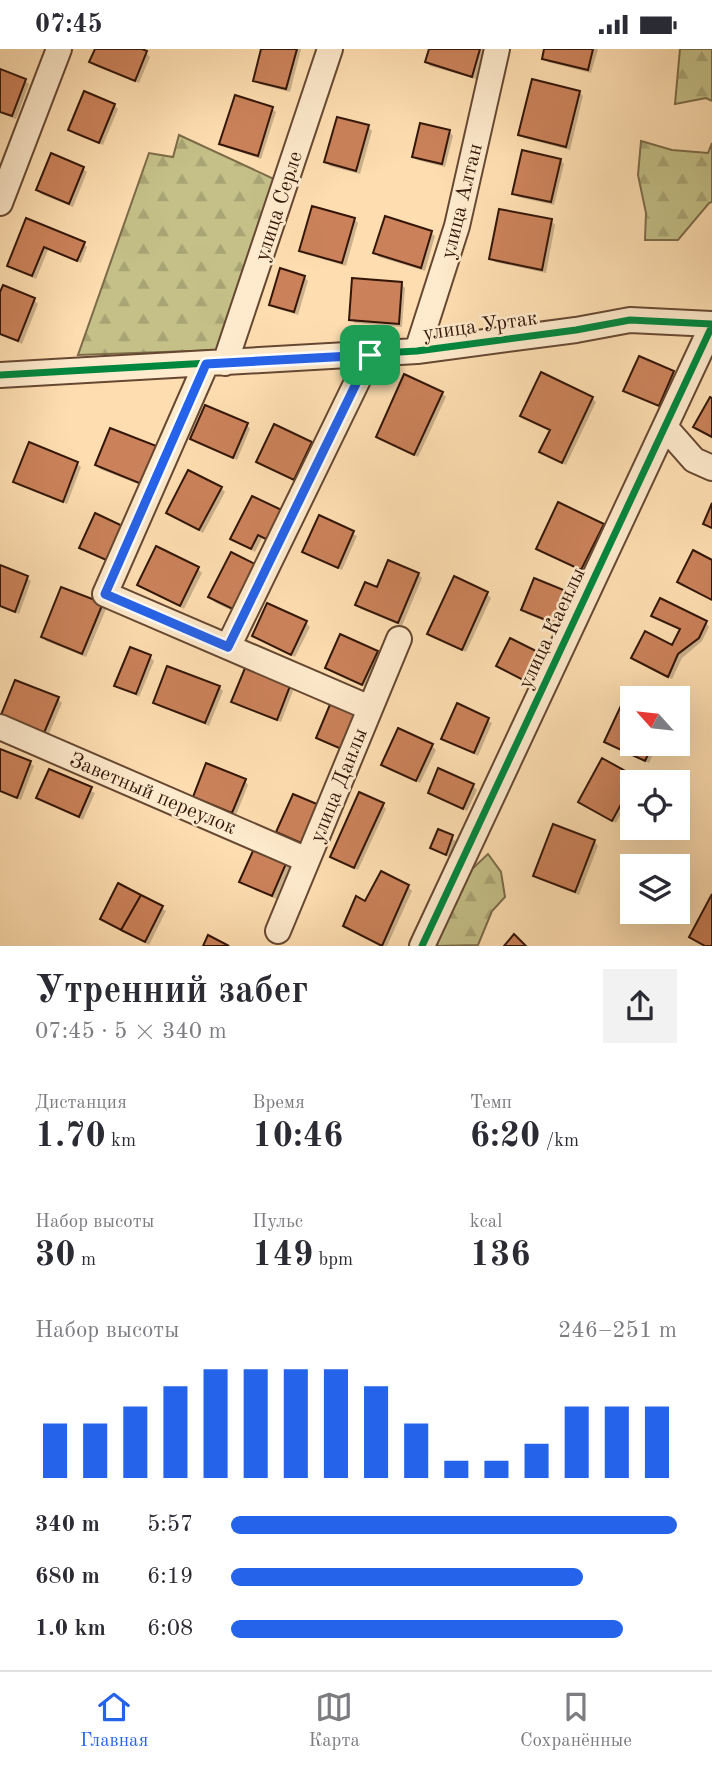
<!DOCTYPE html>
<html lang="ru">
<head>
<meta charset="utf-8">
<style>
	:root { --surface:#fff; --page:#f2f2f3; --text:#2b2b33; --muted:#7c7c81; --line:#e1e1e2; --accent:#2563eb }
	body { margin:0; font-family:"Old Standard TT",serif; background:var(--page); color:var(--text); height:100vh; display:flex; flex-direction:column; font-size:26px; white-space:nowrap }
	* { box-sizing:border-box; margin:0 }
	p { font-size:23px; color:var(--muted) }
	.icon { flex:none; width:38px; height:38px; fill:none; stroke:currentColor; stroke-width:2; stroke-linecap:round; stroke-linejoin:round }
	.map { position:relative; height:897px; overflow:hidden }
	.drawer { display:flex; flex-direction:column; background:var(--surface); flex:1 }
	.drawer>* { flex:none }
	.needle { width:46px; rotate:297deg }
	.tools { position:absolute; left:620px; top:637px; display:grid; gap:14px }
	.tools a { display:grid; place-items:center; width:70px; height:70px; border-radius:0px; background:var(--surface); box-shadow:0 7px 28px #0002; font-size:35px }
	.pin { position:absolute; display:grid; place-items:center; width:60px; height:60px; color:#fff; margin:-30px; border-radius:14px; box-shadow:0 4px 10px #0006 }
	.round { display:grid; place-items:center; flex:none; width:74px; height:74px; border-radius:0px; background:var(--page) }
	.headline { display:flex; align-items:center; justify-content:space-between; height:119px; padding:0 35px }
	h1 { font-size:38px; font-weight:700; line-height:52px }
	.metrics { display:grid; grid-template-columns:repeat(3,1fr); gap:10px; height:119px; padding:7px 35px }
	.metrics div { display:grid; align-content:center }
	.metrics b { font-size:35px; font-weight:700 }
	.metrics small { font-size:19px; font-weight:400 }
	.metrics p { font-size:19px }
	.chart { height:196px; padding:14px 35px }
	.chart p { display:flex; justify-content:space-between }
	.chart svg { width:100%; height:126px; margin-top:7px; stroke:var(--accent); stroke-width:6 }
	ul { padding:0 35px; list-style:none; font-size:23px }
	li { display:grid; grid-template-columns:112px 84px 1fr; align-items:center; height:52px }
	li i { height:18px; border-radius:9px; background:var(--accent) }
	.status { display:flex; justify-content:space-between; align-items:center; height:49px; padding:0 35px; background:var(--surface); direction:ltr }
	.status svg { height:19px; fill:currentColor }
	.tabs { display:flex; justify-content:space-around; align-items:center; height:98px; border-top:2px solid var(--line); background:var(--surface); font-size:19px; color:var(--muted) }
	.tabs a { display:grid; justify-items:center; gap:4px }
	.tabs .active { color:var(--accent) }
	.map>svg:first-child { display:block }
	.forest { fill:url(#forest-firs); stroke:#7c6b48; stroke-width:2 }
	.shadow { fill:#0003 }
	.building { fill:#cb825a; stroke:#331608; stroke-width:2 }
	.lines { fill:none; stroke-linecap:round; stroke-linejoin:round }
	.minor-casing { stroke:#664832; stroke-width:28 }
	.minor { stroke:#feeacc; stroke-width:24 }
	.cycleway-casing { stroke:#feeacc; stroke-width:11 }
	.cycleway { stroke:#00873e; stroke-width:7 }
	.route-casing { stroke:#fff; stroke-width:14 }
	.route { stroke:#2563eb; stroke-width:9 }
	.labels { text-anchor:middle; stroke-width:5; stroke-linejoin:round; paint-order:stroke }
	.street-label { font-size:21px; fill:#331608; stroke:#feeacc }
</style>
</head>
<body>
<div class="status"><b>07:45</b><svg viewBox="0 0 49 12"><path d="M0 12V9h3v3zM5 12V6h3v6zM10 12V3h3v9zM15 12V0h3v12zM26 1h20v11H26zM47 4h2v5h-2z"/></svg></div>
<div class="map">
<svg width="712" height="897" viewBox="0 0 712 897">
	<defs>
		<pattern id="forest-firs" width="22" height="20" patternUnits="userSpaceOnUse" patternTransform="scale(1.75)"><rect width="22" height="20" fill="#c4c088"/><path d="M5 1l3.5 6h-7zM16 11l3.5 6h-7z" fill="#a9a474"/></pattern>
	</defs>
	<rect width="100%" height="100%" fill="#fedeb1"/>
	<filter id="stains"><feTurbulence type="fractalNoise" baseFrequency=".00286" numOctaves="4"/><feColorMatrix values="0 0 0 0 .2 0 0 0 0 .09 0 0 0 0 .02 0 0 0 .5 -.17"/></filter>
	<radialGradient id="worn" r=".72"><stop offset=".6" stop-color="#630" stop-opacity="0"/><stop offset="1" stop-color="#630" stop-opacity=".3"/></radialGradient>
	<!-- forest -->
	<path class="forest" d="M680,0H712V52L706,49L675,55Z
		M179,86L274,130L220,301L78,306L149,104L173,108Z
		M641,92L672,101L708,104L712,94V153L709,154L678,191H645L646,164L638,126Z
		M488,805L501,823L505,848L492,862L478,896L437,897L439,887L472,820Z"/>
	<!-- shadow -->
	<path class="shadow" d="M97,0H137L146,4L150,8L139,34L95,17L91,13Z
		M263,0H301L290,43L259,35L255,31Z
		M430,0H485L476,30L430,17L427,13Z
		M546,0H598L591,24L548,13L544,9Z
		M0,22L25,32L29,35L16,70L0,64Z
		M579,43L583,47L570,101L524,89L520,85Z
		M85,44L114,56L118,60L103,96L74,85L70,81Z
		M272,60L276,63L261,110L225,98L221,94Z
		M421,76L450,83L453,87L445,118L417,111L414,107Z
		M368,78L372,82L360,125L330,117L326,113Z
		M52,107L83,120L87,123L73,158L41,145L38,141Z
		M560,111L564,115L554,156L518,148L514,144Z
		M354,170L358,174L346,217L305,205L301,201Z
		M27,172L84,195L87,198L81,214L48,201L36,230L13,220L9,216Z
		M551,172L555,176L546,224L495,213L491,210Z
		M431,184L435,187L425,222L379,208L375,204Z
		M304,228L308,232L298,266L275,259L271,255Z
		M401,235L405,239L402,278L355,274L351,271Z
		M4,238L34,251L38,255L22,295L0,286V248Z
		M640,309L677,327L663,360L625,341Z
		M442,344L446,348L418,408L378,388Z
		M592,349L596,353L566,416L545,406L542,403L551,382L522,367Z
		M247,376L250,380L237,411L196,394L192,390Z
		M111,381L148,439L100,420L97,416Z
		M311,394L315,398L298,434L258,412Z
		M30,396L77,415L81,418L67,455L19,436L15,433Z
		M221,439L225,443L203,484L168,464Z
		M252,449L278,496L262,489L255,503L232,490Z
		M320,469L357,487L342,521L305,503Z
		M603,476L607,480L586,522L540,500Z
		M0,518L27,529L31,532L19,565L0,558Z
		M198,520L202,524L184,560L139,535Z
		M260,520L245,568L216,554L210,548Z
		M418,525L422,529L402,577L361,560L357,556L378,540Z
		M487,545L491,549L466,603L429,585Z
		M570,545L574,549L562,579L527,565L524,561Z
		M102,556L106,560L86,608L46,592L43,588Z
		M653,567L706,574L709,578L702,592L682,609L672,630L633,609L672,599L681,581Z
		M306,574L310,578L295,608L254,586Z
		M376,604L380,608L366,638L327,619Z
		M539,606L543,609L529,635L498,616Z
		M150,608L154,612L139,648L117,636Z
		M246,621L289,638L293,642L281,673L237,656L233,652Z
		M219,638L223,642L209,677L159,657L155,654Z
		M58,650L62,654L48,687L3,666Z
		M457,657L492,674L478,707L443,689Z
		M607,693L632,695H658L649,714Z
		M432,697L436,701L420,734L383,715Z
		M0,701L30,714L34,717L21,751L0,743Z
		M50,722L95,744L83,771L38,749Z
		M635,729L639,733H632V745L616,774L580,753Z
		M245,732L248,736L236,766L199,751L195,747Z
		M473,737L477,741L467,762L430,743Z
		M383,756L386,760L358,821L336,811L332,807Z
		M554,777L595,793L598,797L579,846L539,830L535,826Z
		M439,782L456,792L449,808L432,799Z
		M257,798L291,815L276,850L241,833Z
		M119,836L166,862L149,896L102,870Z
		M408,838L412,842L387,897H381L366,855Z"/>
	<!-- building -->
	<path class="building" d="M95,0H142L147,2L135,32L89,13Z
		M261,0H297L286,40L253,32Z
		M429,0H480L472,28L425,13Z
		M544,0H593L588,21L542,10Z
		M0,20L26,30L12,67L0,63Z
		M532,30L580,42L566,98L518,86Z
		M84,42L115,55L99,94L68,81Z
		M235,46L273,58L258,107L219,95Z
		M337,68L369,76L356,122L324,113Z
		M420,74L450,81L442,115L412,108Z
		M522,101L561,110L551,153L512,145Z
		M51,104L84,118L69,155L36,141Z
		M312,157L355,169L342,214L299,202Z
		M499,160L552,170L542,221L489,210Z
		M385,167L432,182L421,219L373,204Z
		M26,169L85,193L77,212L44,198L32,227L7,217Z
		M280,219L305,227L294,263L269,256Z
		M352,229L402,233L399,275L349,271Z
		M3,236L35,249L18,292L0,285V243Z
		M639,307L674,322L659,357L623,342Z
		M541,323L593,348L562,414L539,403L550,381L520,367Z
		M404,325L443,343L414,406L376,388Z
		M710,348L712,349V388L693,378Z
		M205,356L248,374L233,409L190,390Z
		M274,375L312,393L294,431L256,413Z
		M110,379L159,398L144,436L95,416Z
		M29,393L78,413L63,453L13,433Z
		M188,421L222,438L199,481L166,464Z
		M252,447L288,464L274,494L258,486L251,500L230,490Z
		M558,453L604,475L581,521L536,500Z
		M712,454V479L703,475Z
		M95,464L129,480L113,514L79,499Z
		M319,466L354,482L338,519L302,503Z
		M156,497L199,518L180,557L137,536Z
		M693,501L712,511V551L677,533Z
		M231,503L261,518L239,563L208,548Z
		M388,511L419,524L398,574L355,556L365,533L377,538Z
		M0,516L28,527L15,563L0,557Z
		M454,527L488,543L462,601L427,585Z
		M534,529L571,544L558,576L521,561Z
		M61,538L103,554L82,605L41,588Z
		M660,549L707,572L699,589L678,605L668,628L631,609L645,582L672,596L680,580L651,567Z
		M267,554L307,572L291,606L252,587Z
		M340,585L378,602L362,636L325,619Z
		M510,589L540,604L525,632L496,617Z
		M130,598L151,606L136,645L114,637Z
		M167,617L220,637L205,674L153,654Z
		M245,619L290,637L277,671L231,653Z
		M15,631L59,648L44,684L1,666Z
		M625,648L632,651V695H653L645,712L604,693Z
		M331,653L361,665L346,702L316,689Z
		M457,654L489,669L474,704L441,690Z
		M398,679L433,695L416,732L381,716Z
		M0,700L31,712L17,749L0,742Z
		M602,709L636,728L612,772L578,753Z
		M206,714L246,730L232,764L193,748Z
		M438,719L474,735L463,760L428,744Z
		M49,720L92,738L79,768L36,749Z
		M359,743L384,754L354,819L330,808Z
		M293,745L324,758L308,797L276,783Z
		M553,775L595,791L575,843L533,827Z
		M438,780L453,786L446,806L430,799Z
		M256,795L288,810L272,847L239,833Z
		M381,822L409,836L382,897L343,877L356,847L365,852Z
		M118,834L141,846L121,881L100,870Z
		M712,845V897H705L689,888Z
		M141,846L163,857L145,893L121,881Z
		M514,885L526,897H504Z
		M208,886L229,897H203Z"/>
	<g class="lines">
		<!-- minor casing -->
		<g class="minor-casing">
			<path id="minor" d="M0,154L59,0
				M417,302L457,177L497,0
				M225,314L330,0
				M206,315L105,545L370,659
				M0,326L417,302L576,281L630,271L712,275
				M665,378L694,411L712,419
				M228,598L370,306
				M0,678L307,811
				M278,882L399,590
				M422,897L712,277"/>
		</g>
		<!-- minor -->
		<use href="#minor" class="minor"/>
		<!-- cycleway casing -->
		<g class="cycleway-casing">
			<path id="cycleway" d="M0,326L417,302L576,281L630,271L712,275
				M422,897L712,277"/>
		</g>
		<!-- cycleway -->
		<use href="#cycleway" class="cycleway"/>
	</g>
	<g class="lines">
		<!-- route casing -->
		<g class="route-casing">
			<path id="route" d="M370,306L228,598L105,545L206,315Z"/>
		</g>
		<!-- route -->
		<use href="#route" class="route"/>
	</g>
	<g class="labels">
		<!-- street labels -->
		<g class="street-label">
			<text transform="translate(461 152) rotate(-76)" y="7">улица Алтан</text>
			<text transform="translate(278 157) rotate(-72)" y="7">улица Серле</text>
			<text transform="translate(480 276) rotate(-8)" y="7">улица Уртак</text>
			<text transform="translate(551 579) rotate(-65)" y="7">улица Каенлы</text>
			<text transform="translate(338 736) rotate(-68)" y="7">улица Данлы</text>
			<text transform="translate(153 744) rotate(23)" y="7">Заветный переулок</text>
		</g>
	</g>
	<rect width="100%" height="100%" filter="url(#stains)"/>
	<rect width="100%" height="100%" fill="url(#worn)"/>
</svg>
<div class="tools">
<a><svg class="needle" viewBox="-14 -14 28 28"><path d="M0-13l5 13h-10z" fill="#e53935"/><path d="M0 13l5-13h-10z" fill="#7c7c81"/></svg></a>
<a><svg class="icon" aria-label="locate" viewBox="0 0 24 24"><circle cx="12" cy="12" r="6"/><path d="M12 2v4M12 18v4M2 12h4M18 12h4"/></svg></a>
<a><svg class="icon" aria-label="layers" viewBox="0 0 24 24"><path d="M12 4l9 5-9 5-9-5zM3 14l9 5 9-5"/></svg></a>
</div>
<div class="pin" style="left:370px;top:306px;background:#1e9e55"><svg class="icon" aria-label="arrive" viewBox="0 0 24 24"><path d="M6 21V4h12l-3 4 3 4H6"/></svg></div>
</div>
<section class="drawer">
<div class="headline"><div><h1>Утренний забег</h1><p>07:45 · 5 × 340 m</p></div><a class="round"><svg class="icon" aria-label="share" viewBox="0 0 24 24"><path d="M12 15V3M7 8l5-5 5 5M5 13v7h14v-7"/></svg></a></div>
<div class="metrics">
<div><p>Дистанция</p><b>1.70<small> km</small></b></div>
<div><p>Время</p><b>10:46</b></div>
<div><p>Темп</p><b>6:20<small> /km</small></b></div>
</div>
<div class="metrics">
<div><p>Набор высоты</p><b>30<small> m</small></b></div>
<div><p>Пульс</p><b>149<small> bpm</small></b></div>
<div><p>kcal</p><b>136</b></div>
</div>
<div class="chart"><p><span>Набор высоты</span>246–251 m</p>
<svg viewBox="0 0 160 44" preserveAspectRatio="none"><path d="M5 44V25M15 44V25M25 44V19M35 44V12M45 44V6M55 44V6M65 44V6M75 44V6M85 44V12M95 44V25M105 44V38M115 44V38M125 44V32M135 44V19M145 44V19M155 44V19"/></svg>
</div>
<ul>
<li><b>340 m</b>5:57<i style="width:100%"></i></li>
<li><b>680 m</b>6:19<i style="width:79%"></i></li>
<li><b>1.0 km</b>6:08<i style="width:88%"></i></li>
</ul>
</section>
<nav class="tabs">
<a class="active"><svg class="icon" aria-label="home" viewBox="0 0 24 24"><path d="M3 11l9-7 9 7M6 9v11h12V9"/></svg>Главная</a>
<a><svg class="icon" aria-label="map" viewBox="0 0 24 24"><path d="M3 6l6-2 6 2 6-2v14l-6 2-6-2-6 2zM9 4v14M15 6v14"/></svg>Карта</a>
<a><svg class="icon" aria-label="saved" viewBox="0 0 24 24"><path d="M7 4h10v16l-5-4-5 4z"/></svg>Сохранённые</a>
</nav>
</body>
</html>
